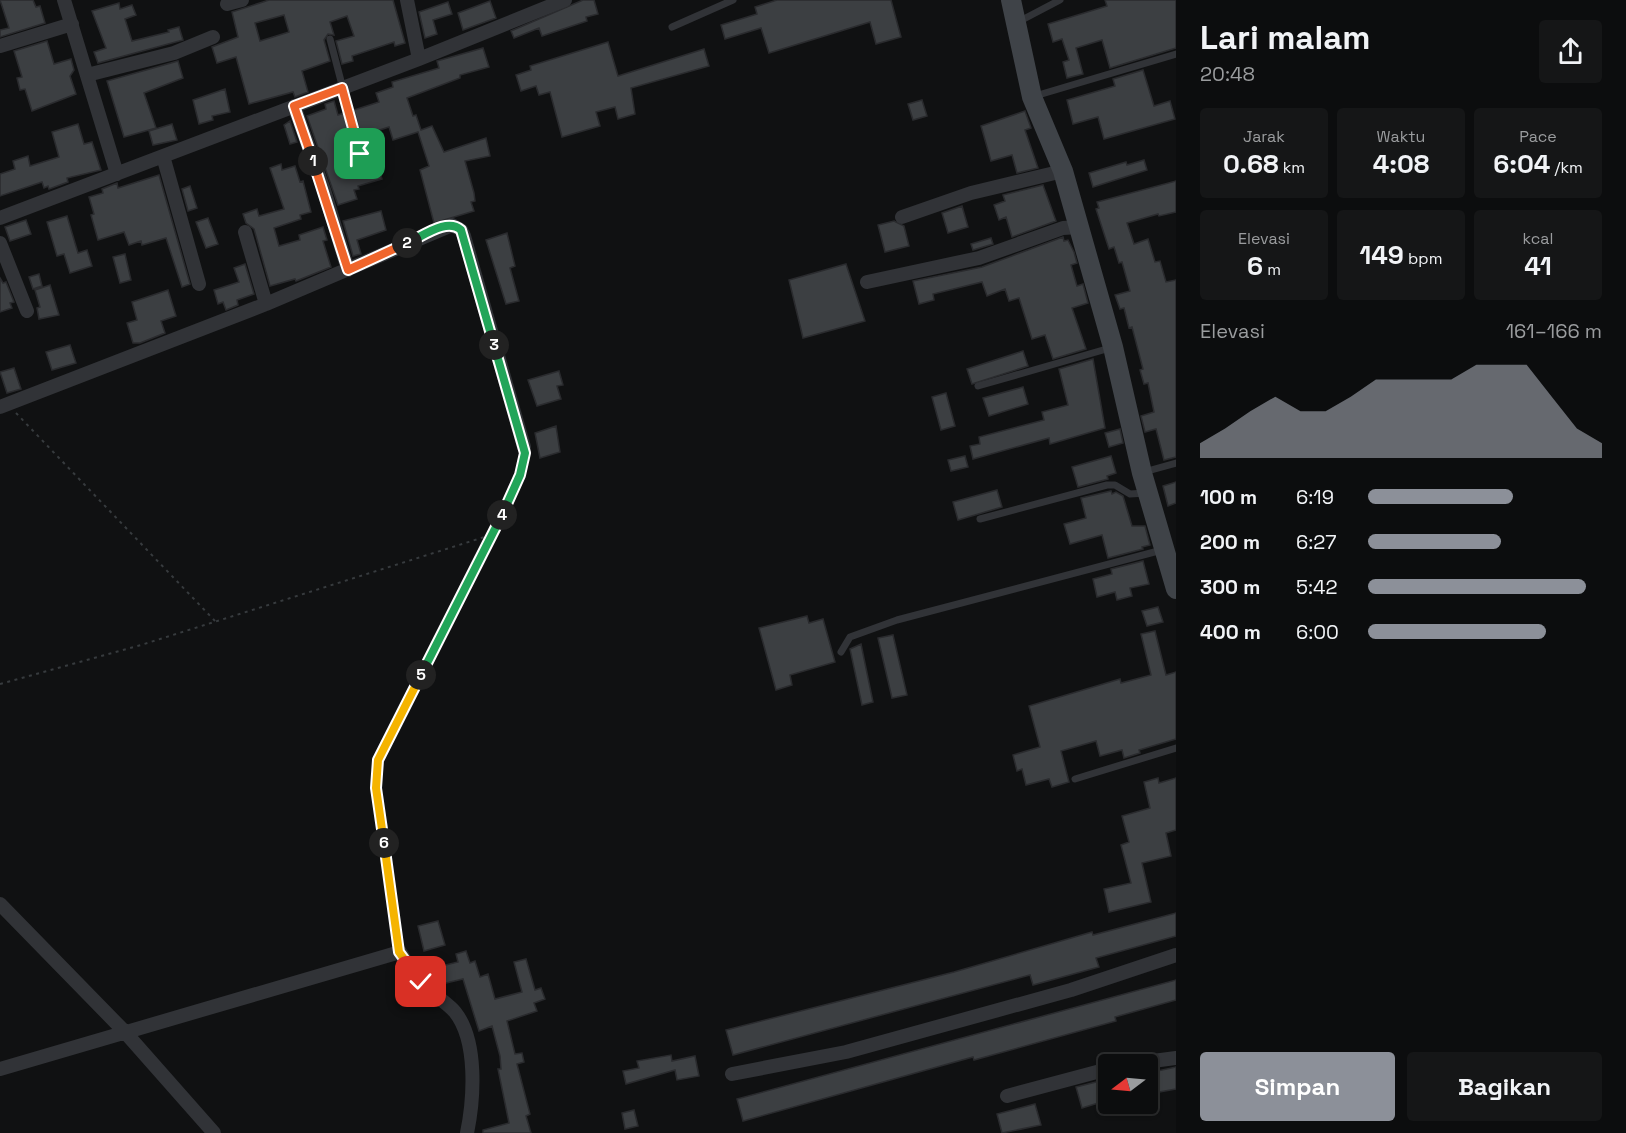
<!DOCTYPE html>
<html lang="id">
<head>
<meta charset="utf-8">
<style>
	:root { --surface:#0c0d0e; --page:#151617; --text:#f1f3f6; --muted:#9a9c9e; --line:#2c2d2e; --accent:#8c9099 }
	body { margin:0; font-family:"Space Grotesk",sans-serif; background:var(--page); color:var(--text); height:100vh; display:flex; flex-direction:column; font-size:22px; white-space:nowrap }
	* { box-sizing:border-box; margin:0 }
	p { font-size:20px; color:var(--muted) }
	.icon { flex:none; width:33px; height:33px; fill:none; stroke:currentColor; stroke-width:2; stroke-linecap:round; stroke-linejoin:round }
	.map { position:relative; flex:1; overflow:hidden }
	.panel { display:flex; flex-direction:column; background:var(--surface); width:450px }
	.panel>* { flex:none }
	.needle { width:39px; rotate:254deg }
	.controls { position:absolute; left:1098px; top:1054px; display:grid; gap:12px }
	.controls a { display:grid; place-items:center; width:60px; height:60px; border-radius:6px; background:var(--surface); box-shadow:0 2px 4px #0004,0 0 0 2px var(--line); font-size:30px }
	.pin { position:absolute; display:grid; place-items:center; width:51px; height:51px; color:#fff; margin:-26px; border-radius:12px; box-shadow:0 3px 9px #0006 }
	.km { position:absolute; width:30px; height:30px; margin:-15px; border-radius:50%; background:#222; color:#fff; font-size:16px; line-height:30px; text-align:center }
	.round { display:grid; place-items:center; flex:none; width:63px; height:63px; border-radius:6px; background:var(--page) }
	.headline { display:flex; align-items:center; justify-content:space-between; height:102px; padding:0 24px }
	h1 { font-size:33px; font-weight:700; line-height:45px }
	.stats { display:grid; grid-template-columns:repeat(3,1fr); gap:9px; height:102px; padding:6px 24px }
	.stats div { display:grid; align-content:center; border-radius:6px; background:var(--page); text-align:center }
	.stats b { font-size:26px; font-weight:700 }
	.stats small { font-size:16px; font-weight:400 }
	.stats p { font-size:16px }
	.chart { height:168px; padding:12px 24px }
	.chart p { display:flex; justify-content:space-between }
	.chart svg { width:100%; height:108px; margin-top:6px; fill:var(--accent); opacity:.7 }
	.action { display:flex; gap:12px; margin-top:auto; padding:12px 24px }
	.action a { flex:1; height:69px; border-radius:6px; background:var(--accent); color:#fff; font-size:24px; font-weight:700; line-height:69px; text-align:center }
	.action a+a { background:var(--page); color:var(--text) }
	ul { padding:0 24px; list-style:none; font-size:20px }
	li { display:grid; grid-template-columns:96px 72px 1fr; align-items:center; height:45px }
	li i { height:15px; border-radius:8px; background:var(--accent) }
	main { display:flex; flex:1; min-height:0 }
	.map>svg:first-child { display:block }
	.building { fill:#3c3f42; stroke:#2a2b2e; stroke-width:1.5; fill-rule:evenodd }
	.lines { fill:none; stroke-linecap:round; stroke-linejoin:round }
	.path { stroke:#373b3e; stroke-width:2; stroke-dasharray:3 4.5; stroke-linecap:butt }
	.lane { stroke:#313337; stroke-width:7 }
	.street { stroke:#313337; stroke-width:14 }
	.secondary { stroke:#3f4348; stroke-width:20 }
	.split-1-casing { stroke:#fff; stroke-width:12 }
	.split-2-casing { stroke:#fff; stroke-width:12 }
	.split-3-casing { stroke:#fff; stroke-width:12 }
	.split-4-casing { stroke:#fff; stroke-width:12 }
	.split-5-casing { stroke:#fff; stroke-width:12 }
	.split-6-casing { stroke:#fff; stroke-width:12 }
	.split-7-casing { stroke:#fff; stroke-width:12 }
	.split-1 { stroke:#f0652b; stroke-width:8 }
	.split-2 { stroke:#f0652b; stroke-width:8 }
	.split-3 { stroke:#22a559; stroke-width:8 }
	.split-4 { stroke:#22a559; stroke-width:8 }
	.split-5 { stroke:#22a559; stroke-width:8 }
	.split-6 { stroke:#f5b400; stroke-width:8 }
	.split-7 { stroke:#f5b400; stroke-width:8 }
</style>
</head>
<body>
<main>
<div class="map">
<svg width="1176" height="1133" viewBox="0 0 1176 1133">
	<rect width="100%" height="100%" fill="#101112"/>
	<!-- building -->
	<path class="building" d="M0,0H33L36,7L40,6L45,23L0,37V30L9,28Z
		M269,0H393L405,43L395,46L394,42L352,56L353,61L342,64L336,41L354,36L347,16L330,22L334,35L328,34L324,40L330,61L302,71L308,92L295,97L293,92L249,104L236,57L217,63L212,47L238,37L232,12ZM284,15L289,32L260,41L255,23Z
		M583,0H594L598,14L586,17L587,21L542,36L539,28L514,38L511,31Z
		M777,0H891L901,37L876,44L870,22L769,53L761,28L725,39L721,25L757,14L755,7Z
		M1105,0H1176V48L1110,68L1102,40L1076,48L1083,74L1067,78L1063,62L1069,60L1062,39L1053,42L1048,24L1107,6Z
		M490,1L496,18L463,30L458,13Z
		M448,2L452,14L433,20L437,34L425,38L419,12Z
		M119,3L120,9L132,5L136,15L125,19L132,41L169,32L168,30L179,27L183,40L98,63L94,52L106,48L92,11Z
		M47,41L54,64L71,59L74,70L70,76L76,94L32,111L25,89L20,90L17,78L22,77L14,51Z
		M608,42L618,76L704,49L709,66L631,88L635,114L618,119L615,107L596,112L600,126L562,137L550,92L539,95L536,86L521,91L516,75L531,70L530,66Z
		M483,48L489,67L460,75V78L407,98L413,116L416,115L421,130L432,126L444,152L486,138L490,156L465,161L474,193L475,201L471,202L474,211L434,223L420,170L429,166L418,132L393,140L389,127L361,136L354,110L379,102L376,93L393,87L392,82L439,68L437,61Z
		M178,61L183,78L144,93L156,128L124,137L107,81Z
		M1143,70L1154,106L1170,101L1175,119L1104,139L1098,117L1073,124L1067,100L1115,86L1113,79Z
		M225,89L230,112L212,116L213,120L199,124L193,100Z
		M922,100L927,116L913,120L908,104Z
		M334,101L338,115L344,113L355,164L375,158L382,179L358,186L359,189L354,190L357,199L338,205L307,116L326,109L325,104Z
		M1025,111L1031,128L1025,130L1038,168L1017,173L1012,155L991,161L981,126Z
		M290,121L297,142L290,144L284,125Z
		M78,124L84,144L92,142L101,170L67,178L68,182L49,189L48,186L44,188L42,182L0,196V174L15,169L13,161L28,156L30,166L59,157L52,132Z
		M172,124L177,140L153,145L149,131Z
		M1144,160L1147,170L1093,187L1089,173L1126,162L1127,165Z
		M281,164L282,170L295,166L300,182L303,181L311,212L300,215L301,219L274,228L279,246L300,240L299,235L323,227L327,240L323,241L331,267L296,281L295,279L270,286L254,229L246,223L243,214L257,209L259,216L284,209L270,168Z
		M159,175L190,284L182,287L166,238L142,245L141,241L129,245L124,232L98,240L91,215L94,214L89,197L103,193L102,189L117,183L118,188Z
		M1176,181V212L1159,216L1158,214L1127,223L1134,244L1148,239L1155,262L1160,261L1166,282L1176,280V457L1164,460L1156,429L1145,432L1141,416L1154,412L1148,383L1144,384L1140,370L1143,369L1132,327L1129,328L1124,308L1120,309L1115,295L1130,291L1122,262L1119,263L1114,247L1109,249L1096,209L1099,208L1097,202Z
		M1043,185L1056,221L1012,237L1006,217L999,220L994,205L1005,201L1003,195Z
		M190,186L197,208L188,211L182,189Z
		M962,206L968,227L948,233L942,213Z
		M381,211L386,230L357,240L361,254L353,256L343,221Z
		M67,216L78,253L87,250L92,266L70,273L64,254L57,256L47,222Z
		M208,218L218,244L206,248L196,222Z
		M26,220L31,234L10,241L5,227Z
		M894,221L904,226L909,246L885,252L878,225Z
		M507,233L515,266L510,268L519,301L506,304L486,240Z
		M1063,237L1064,241L1068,240L1074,252L1077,263L1071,265L1077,286L1083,284L1088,303L1072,308L1086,349L1053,359L1045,335L1032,339L1019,298L1009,301L1005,289L987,296L982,282L933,294L934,300L919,304L913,281L982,267Z
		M991,238L993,244L973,250L971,244Z
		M125,254L131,280L120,283L113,257Z
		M245,264L254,294L237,300L238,305L226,310L223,302L218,304L214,290L239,282L234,268Z
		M846,264L865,321L803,338L789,280Z
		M39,274L42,286L33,289L29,277Z
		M0,278L3,283L6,282L14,302L10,303L12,308L0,312Z
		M50,285L59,315L39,319L37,308L40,307L35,290Z
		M168,290L176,316L161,321L165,333L140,343H133L127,323L137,320L132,302Z
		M70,345L76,363L52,370L46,352Z
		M1023,351L1028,366L972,384L967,369Z
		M1093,359L1105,428L1050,444L1049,438L973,459L970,446L980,444L979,437L1044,420L1042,412L1068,405L1059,369Z
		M14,368L21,389L7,393L0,372Z
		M559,371L563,385L557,386L561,399L537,406L528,380Z
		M1023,387L1028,404L989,416L983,398Z
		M946,393L955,426L941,430L932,397Z
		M556,426L560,452L540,458L535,433Z
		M1120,429L1123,443L1109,447L1105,433Z
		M965,456L968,467L951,471L948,460Z
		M1111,456L1116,473L1107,476L1108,479L1078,487L1072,467Z
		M1176,482V503L1168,506L1163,486Z
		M997,490L1002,507L958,520L953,502Z
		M1111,491L1112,494L1116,492L1123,496L1132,526H1145L1150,545L1142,547L1143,549L1108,558L1102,535L1070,544L1064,524L1086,518L1081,498Z
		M1143,561L1149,584L1130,588L1132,596L1117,600L1115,592L1097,597L1093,579L1112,574L1111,569Z
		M1158,607L1163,622L1147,626L1142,611Z
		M807,616L809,623L823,619L835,662L790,675L792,685L776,690L759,628Z
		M1155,631L1166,675L1176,672V739L1139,750L1140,753L1124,758L1122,750L1100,756L1096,741L1061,751L1069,782L1052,787L1049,779L1026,785L1022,769L1017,771L1013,755L1040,747L1029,706L1120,679L1121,683L1151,675L1141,634Z
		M893,635L907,695L892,698L878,638Z
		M861,644L873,702L862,705L850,649Z
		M1158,778L1159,783L1176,778V830L1166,833L1171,856L1142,863L1151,902L1109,912L1104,889L1131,883L1121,845L1129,842L1122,816L1150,808L1144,782Z
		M1176,913V936L1096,958L1099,967L1033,985L1030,975L733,1055L726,1030L954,972L1092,932L1093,935Z
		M438,921L445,945L424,951L418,926Z
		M466,951L470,963L475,961L480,977L488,974L495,999L522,992L514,962L526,959L535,990L541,988L545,999L534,1003L537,1011L507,1021L515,1054L522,1053L524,1062L517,1064L530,1114L526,1116L531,1133H483V1130L509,1123L498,1069H501L500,1056L492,1026L479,1031L463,979L438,985L432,979L429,969L458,962L456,954Z
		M1176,980V1000L1115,1017L1116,1021L974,1060L973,1057L743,1121L737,1099Z
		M671,1055L672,1061L695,1056L699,1076L677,1080L675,1070L626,1084L623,1071L639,1068L637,1061Z
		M1176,1067V1089L1148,1094V1073Z
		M1108,1079V1100L1082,1108L1076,1087Z
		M1035,1104L1041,1125L1002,1133L997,1114Z
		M634,1110L638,1126L625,1129L622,1113Z"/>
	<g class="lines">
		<!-- path -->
		<path class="path" d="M16,413L215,621
			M0,684L141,645L494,534
			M398,940L376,788L378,761L471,572L494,534L520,475L524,460"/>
		<!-- lane -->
		<path class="lane" d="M1018,22L1060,0
			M672,27L733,0
			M330,39L360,154
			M1035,96L1176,54
			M978,386L1110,348
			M1144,472L1176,463
			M980,519L1107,485H1115L1130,494L1146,493
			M841,652L850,637L897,620L1162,550
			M1075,779L1176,748"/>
		<!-- street -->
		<path class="street" d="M64,0L117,174
			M407,0L419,59
			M227,4L242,0
			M0,46L72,24
			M87,75L174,53L213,37
			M294,106L324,190L348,270
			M163,156L199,284
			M902,217L971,193L1063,171
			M0,218L419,59L565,0
			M245,232L266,304
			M0,243L27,311
			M867,282L979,258L1063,228L1079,227
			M0,407L266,304L452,225L461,230L464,236L524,447
			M0,904L124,1031L214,1133
			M1123,1065L1176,1058
			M0,1069L400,952C408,967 418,979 431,991C438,998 448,1004 455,1012C478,1041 474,1099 467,1133
			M732,1074L846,1052L1071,990L1176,955
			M1007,1096L1108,1069"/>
		<!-- secondary -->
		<path class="secondary" d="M1011,0L1032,97L1063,171L1113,347L1142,473L1176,589"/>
	</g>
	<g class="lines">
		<!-- split-1 casing -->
		<g class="split-1-casing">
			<path id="split-1" d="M313,161L294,106L342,88L360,154"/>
		</g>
		<!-- split-2 casing -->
		<g class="split-2-casing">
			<path id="split-2" d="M313,161L348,270L407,243"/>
		</g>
		<!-- split-3 casing -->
		<g class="split-3-casing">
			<path id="split-3" d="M407,243C422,237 447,217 461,230L494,345"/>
		</g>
		<!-- split-4 casing -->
		<g class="split-4-casing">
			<path id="split-4" d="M494,345L525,453L520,475L502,515"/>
		</g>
		<!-- split-5 casing -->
		<g class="split-5-casing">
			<path id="split-5" d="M421,675L502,515"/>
		</g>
		<!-- split-6 casing -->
		<g class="split-6-casing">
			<path id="split-6" d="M384,843L376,788L378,760L421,675"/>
		</g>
		<!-- split-7 casing -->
		<g class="split-7-casing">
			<path id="split-7" d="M384,843L399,952L421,982"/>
		</g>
		<!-- split-1 -->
		<use href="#split-1" class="split-1"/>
		<!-- split-2 -->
		<use href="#split-2" class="split-2"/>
		<!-- split-3 -->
		<use href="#split-3" class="split-3"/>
		<!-- split-4 -->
		<use href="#split-4" class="split-4"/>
		<!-- split-5 -->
		<use href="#split-5" class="split-5"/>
		<!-- split-6 -->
		<use href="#split-6" class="split-6"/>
		<!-- split-7 -->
		<use href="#split-7" class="split-7"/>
	</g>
</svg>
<div class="controls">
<a><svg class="needle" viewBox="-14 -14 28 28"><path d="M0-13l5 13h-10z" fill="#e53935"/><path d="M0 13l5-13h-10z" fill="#9a9c9e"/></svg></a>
</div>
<div class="pin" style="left:360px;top:154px;background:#1e9e55"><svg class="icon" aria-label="arrive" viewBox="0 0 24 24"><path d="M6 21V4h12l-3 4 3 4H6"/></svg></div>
<div class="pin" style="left:421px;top:982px;background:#d93025"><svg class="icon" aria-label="check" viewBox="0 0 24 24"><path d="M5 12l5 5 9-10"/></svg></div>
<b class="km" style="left:313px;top:161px">1</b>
<b class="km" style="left:407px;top:243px">2</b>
<b class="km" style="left:494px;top:345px">3</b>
<b class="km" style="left:502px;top:515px">4</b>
<b class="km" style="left:421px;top:675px">5</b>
<b class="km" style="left:384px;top:843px">6</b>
</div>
<section class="panel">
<div class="headline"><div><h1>Lari malam</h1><p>20:48</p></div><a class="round"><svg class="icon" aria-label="share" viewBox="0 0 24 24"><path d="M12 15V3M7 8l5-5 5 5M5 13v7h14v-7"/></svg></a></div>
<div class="stats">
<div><p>Jarak</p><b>0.68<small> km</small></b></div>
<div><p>Waktu</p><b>4:08</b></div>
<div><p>Pace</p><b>6:04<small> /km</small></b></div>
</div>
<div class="stats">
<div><p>Elevasi</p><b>6<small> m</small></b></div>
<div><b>149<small> bpm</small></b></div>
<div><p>kcal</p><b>41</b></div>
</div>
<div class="chart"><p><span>Elevasi</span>161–166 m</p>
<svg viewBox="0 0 160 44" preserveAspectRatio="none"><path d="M0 44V38L10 32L20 25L30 19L40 25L50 25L60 19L70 12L80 12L90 12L100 12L110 6L120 6L130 6L140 19L150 32L160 38V44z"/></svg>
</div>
<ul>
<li><b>100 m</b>6:19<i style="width:62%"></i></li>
<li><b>200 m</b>6:27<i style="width:57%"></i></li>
<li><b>300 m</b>5:42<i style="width:93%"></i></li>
<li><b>400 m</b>6:00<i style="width:76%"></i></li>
</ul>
<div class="action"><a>Simpan</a><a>Bagikan</a></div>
</section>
</main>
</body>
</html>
